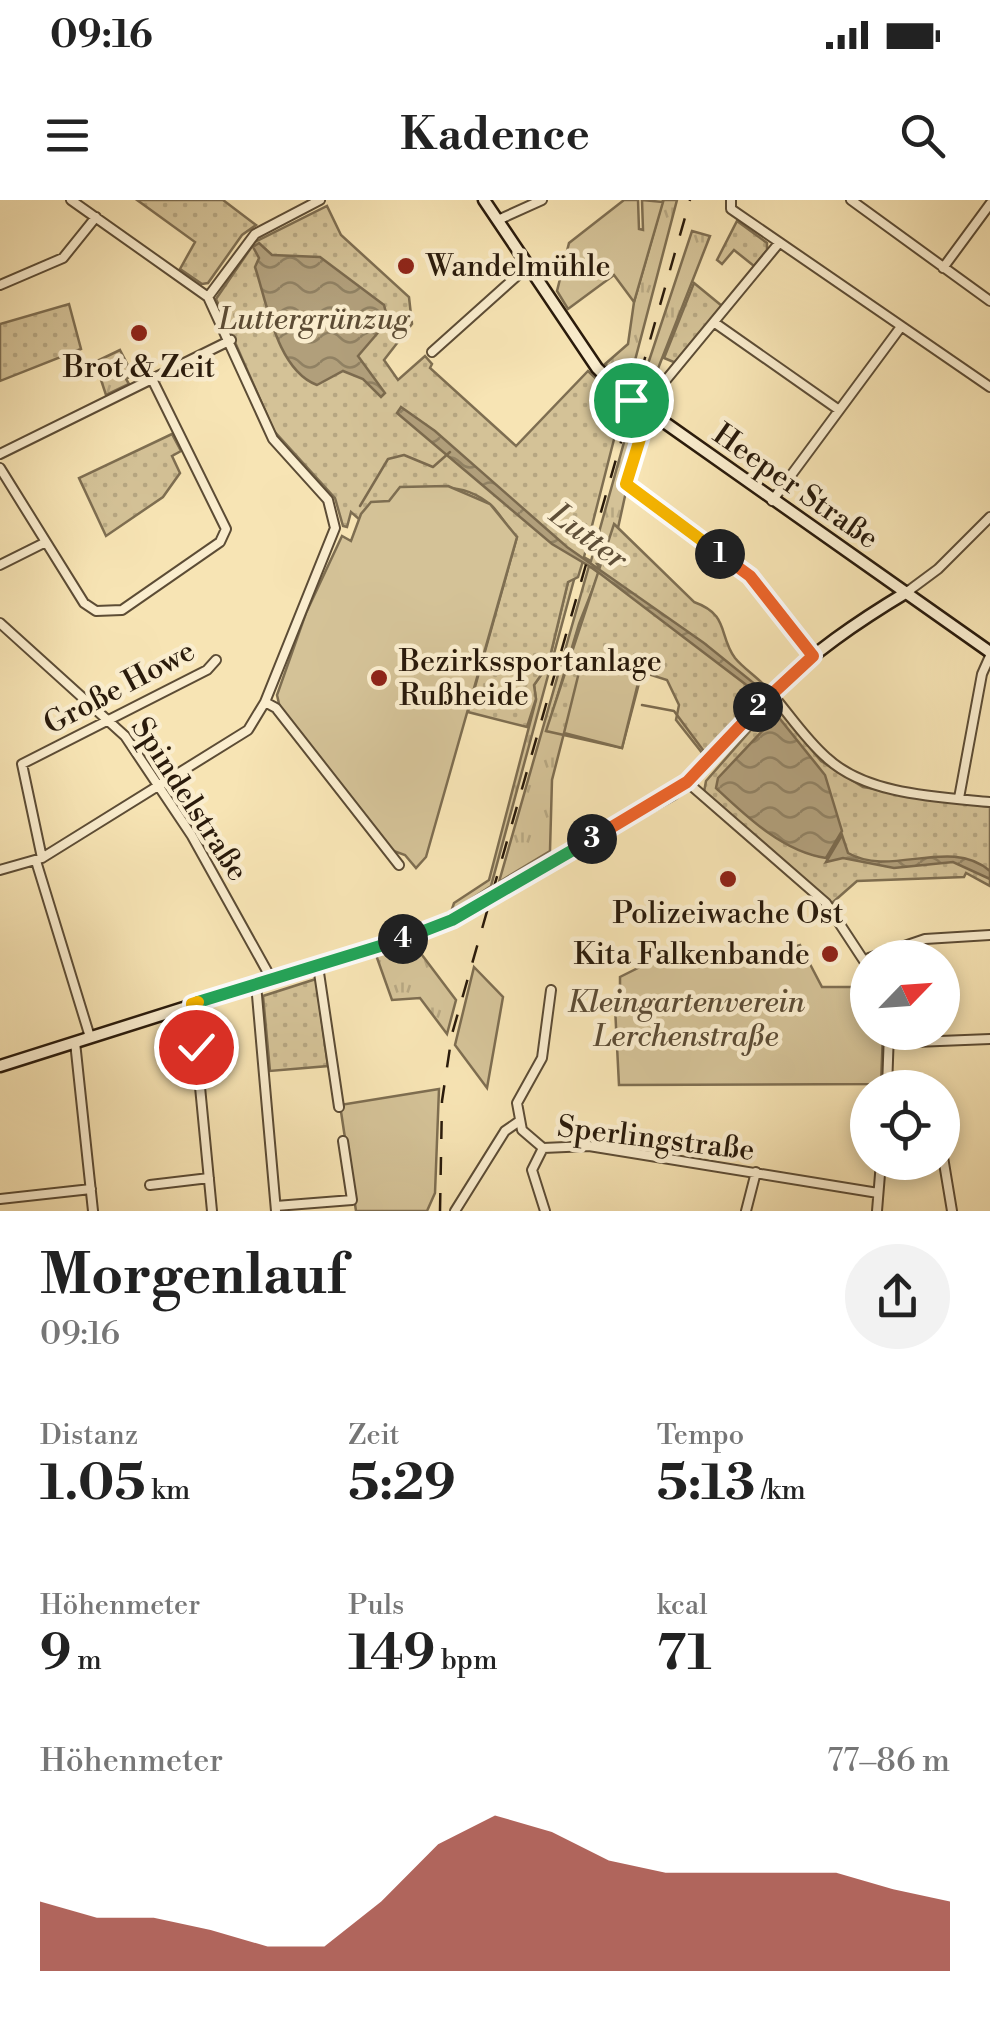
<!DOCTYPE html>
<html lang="de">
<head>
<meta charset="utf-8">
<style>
	:root { --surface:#fff; --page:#f2f2f2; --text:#222; --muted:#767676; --accent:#8f2418 }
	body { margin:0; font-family:"Libre Bodoni",serif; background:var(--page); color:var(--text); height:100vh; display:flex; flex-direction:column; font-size:38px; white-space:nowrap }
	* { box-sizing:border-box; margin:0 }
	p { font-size:32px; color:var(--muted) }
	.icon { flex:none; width:55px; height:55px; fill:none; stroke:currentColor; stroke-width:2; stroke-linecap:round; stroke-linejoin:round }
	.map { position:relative; height:1011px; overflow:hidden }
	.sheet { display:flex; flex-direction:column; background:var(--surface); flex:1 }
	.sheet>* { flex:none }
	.needle { width:65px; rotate:65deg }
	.controls { position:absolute; left:850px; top:740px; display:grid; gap:20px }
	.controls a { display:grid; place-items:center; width:110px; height:110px; border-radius:50%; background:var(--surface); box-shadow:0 5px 15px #0003; font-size:50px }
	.pin { position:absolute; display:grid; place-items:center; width:85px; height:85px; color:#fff; margin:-42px; border:5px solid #fff; border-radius:50%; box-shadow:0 2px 10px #0007 }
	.km { position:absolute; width:50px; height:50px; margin:-25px; border-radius:50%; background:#222; color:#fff; font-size:28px; line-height:50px; text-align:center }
	.round { display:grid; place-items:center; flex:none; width:105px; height:105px; border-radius:52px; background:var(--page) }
	.summary { display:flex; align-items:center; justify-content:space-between; height:170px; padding:0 40px }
	h1 { font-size:55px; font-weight:700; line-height:75px }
	.figures { display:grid; grid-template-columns:repeat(3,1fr); gap:15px; height:170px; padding:10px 40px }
	.figures div { display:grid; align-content:center }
	.figures b { font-size:50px; font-weight:700 }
	.figures small { font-size:28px; font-weight:400 }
	.figures p { font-size:28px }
	.chart { height:280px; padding:20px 40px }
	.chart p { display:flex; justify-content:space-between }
	.chart svg { width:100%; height:180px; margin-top:10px; fill:var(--accent); opacity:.7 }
	.status { display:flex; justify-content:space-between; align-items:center; height:70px; padding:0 50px; background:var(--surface); direction:ltr }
	.status svg { height:28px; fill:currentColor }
	header { display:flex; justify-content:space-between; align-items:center; height:130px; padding:0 40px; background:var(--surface); font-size:45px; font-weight:700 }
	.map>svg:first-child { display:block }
	.grass { fill:url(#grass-tufts); stroke:#7e6e51; stroke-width:2.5 }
	.park { fill:url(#park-dots); stroke:#7e6e51; stroke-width:2.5 }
	.garden { fill:#d4c297; stroke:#7e6e51; stroke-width:2.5 }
	.water { fill:url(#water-waves); stroke:#7b6a4e; stroke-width:2.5 }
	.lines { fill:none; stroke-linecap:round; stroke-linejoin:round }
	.stream { stroke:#7b6a4e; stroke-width:2.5 }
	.street-casing { stroke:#5c4c35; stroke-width:12 }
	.secondary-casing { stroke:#291a0b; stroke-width:15 }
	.street { stroke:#faedce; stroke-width:8 }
	.secondary { stroke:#faedce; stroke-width:10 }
	.rail { stroke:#291a0b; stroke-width:2.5; stroke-dasharray:18 18; stroke-linecap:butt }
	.split-1-casing { stroke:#fff; stroke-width:20 }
	.split-2-casing { stroke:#fff; stroke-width:20 }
	.split-3-casing { stroke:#fff; stroke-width:20 }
	.split-4-casing { stroke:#fff; stroke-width:20 }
	.split-5-casing { stroke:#fff; stroke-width:20 }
	.split-6-casing { stroke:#fff; stroke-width:20 }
	.split-1 { stroke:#f5b400; stroke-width:12 }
	.split-2 { stroke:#f0652b; stroke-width:12 }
	.split-3 { stroke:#f0652b; stroke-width:12 }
	.split-4 { stroke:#22a559; stroke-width:12 }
	.split-5 { stroke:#22a559; stroke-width:12 }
	.split-6 { stroke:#f5b400; stroke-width:12 }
	.poi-dot { fill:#8f2418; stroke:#faedce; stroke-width:4 }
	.labels { text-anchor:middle; stroke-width:9; stroke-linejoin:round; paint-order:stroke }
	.poi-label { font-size:30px; fill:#291a0b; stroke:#faedce; text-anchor:start }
	.park-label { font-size:30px; font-style:italic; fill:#5c4c35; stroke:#faedce }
	.street-label { font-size:30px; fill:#291a0b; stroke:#faedce }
	.water-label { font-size:32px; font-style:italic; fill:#5f4f38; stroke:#faedce }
</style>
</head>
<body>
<div class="status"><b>09:16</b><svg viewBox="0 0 49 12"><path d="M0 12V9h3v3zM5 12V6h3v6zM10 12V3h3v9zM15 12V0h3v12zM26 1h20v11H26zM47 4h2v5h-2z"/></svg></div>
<header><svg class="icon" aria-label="menu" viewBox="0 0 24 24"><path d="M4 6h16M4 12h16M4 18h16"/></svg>Kadence<svg class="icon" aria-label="search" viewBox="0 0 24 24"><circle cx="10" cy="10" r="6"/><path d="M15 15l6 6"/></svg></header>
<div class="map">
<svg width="990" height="1011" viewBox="0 0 990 1011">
	<defs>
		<pattern id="grass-tufts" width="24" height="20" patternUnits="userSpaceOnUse" patternTransform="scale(2.5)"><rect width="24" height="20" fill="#d4c297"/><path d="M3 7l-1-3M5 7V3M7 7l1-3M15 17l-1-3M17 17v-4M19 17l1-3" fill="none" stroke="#b6a681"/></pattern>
		<pattern id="park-dots" width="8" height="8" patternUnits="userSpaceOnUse" patternTransform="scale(2.5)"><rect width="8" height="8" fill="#d4c297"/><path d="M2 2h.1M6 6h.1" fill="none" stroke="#b6a681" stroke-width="1.8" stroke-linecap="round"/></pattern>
		<pattern id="water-waves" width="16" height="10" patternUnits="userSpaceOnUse" patternTransform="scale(2.5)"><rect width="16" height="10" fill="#b19f7b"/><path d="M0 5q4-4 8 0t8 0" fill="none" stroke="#908163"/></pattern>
	</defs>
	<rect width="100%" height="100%" fill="#f7e4b4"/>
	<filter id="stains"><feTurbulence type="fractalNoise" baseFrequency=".002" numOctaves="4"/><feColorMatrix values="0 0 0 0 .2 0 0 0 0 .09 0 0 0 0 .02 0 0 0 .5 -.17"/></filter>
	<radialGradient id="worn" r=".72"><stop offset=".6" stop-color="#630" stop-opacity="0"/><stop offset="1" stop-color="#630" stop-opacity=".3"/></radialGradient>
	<!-- grass -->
	<path class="grass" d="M663,0H677L628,187L605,164L628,144L634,102Z
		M692,31L710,36L650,189L638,194Z
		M120,150L133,175L126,179L129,184L106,195L95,162Z
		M633,210L642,216L623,284L627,287L618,328L615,325L603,364H597L601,371L571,350L591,361Z
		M589,366L599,373L579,424L547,531L564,533L552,580L550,651L499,682Z
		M575,376L491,686L451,712L454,703L489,680L536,500L534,485L548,465L568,382Z
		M413,743L456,800L447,834L420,798L392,800L376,755Z"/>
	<!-- park -->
	<path class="park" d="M137,0H223L256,25L242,35L208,83L202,84L180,69L195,42Z
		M327,6L341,35L409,97L412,124L384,160L398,180L425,156L432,164L430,168L516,246L588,171L623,204L583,361L578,377L568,382L548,465L534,485L536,499L527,527L468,512L517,337C507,328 502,316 492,306C451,270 399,294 360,320L351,312L347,327L343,326L335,298L274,231L216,99L255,42Z
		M737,21L767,43V50L754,66L734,50L722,64L717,60Z
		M694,83L722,106L676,163L664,158Z
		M69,104L81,149L0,181V124Z
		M172,234L181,251L172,256L180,273L163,297L106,336L79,278Z
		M614,324L694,402C730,415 718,435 735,458C743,468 756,476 765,486L703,554L676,520L679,505L667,480L642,472L622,548L546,531Z
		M781,513L821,561L863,587L990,607V686L966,673L964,677L857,681L832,703L704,592L706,581L765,514Z
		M316,779L328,866L270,871L263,796Z"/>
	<!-- garden -->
	<path class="garden" d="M624,0H638L639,29L643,30L642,0L663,2L634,102L614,75L568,109L557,91L569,43Z
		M448,286L490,304L517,337L426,657L416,668L405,655L391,650L280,508L277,495L306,413L342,336L351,341L361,314L371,302L389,301L400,287Z
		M583,456L641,471L622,548L564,533Z
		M800,745L822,787H867L868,832L883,833L881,884L619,885L615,807L620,805V777L668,753H775Z
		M474,767L503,797L487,888L455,845Z
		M439,889L435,993L427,1011H356L340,905Z"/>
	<!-- water -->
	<path class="water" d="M259,43L272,55L320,57L384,105L388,121L358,156L385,193L381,197L363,179L343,171L317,185C277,170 267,103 255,67L259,58L253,47Z
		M401,207L435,231L567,347L704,443L761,489L757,493L594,369L552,344L397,213Z
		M770,514H776L825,575L842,631L826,658C783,652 746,616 716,588L718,578L767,526Z
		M842,635L848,653C891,678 950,636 990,671V679L953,662L894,668L843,658L826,662Z"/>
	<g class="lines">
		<!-- stream -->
		<path class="stream" d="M360,306L388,259L404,255L433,267L450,252
			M642,505L674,511L703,550"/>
		<!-- street casing -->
		<g class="street-casing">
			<path id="street" d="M731,0V9L990,187
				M851,0L990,101
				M498,20L542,0
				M943,68L990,4
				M0,85L63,58L96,17
				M208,97L255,34L320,0
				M715,123L839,210
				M432,152L528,66
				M642,209L779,43
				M648,213L625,284L750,376L813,455
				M0,254L231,140
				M0,268L84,403L96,411L122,410L220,342L226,329L152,179
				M772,301L900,128
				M0,365L46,342
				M907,392L938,369L990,317
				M0,423L125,536L192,636L272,780
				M771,493C789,514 806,540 827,558C867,595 938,597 990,602
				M265,502L276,508L399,665
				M687,582L826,703L868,767
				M959,598L982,474L990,456
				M42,658L22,564L207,470L216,460
				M36,661L90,837
				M0,670L42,658L248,530L265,502L335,328L328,300L273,239L208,97L71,0
				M869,758L925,739L990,735
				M318,766L339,907
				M256,784L276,1011
				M192,804L212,1011
				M75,842L93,1011
				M890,843L990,839
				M887,888L889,832
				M543,948L589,946L878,993
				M543,948L522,930L517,903L542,858L551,790
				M543,948L532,970L545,1011
				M942,951L952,1011
				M150,985L209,978
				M0,999L91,989
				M276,1006L352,1000L343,941
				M455,1011L505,931L518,922
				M746,1011L756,972
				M877,1011L881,962"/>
		</g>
		<!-- secondary casing -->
		<g class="secondary-casing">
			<path id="secondary" d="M484,0L597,168L620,191L990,452
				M0,866L430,730L672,594C711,565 736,527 770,494C812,453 857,422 907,392"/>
		</g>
		<!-- street -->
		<use href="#street" class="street"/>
		<!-- secondary -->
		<use href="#secondary" class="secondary"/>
		<!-- rail -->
		<path class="rail" d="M440,1011L442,901L452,834L690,0"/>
	</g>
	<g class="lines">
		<!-- split-1 casing -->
		<g class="split-1-casing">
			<path id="split-1" d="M631,200L648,213L626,284L720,354"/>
		</g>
		<!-- split-2 casing -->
		<g class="split-2-casing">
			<path id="split-2" d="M720,354L750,376L813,456L758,507"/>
		</g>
		<!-- split-3 casing -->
		<g class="split-3-casing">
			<path id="split-3" d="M592,639L687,582L758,507"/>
		</g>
		<!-- split-4 casing -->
		<g class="split-4-casing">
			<path id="split-4" d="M403,739L452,720L592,639"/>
		</g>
		<!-- split-5 casing -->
		<g class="split-5-casing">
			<path id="split-5" d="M198,802L403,739"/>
		</g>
		<!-- split-6 casing -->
		<g class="split-6-casing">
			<path id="split-6" d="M196,847L192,804L198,802"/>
		</g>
		<!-- split-1 -->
		<use href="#split-1" class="split-1"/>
		<!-- split-2 -->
		<use href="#split-2" class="split-2"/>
		<!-- split-3 -->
		<use href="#split-3" class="split-3"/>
		<!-- split-4 -->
		<use href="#split-4" class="split-4"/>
		<!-- split-5 -->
		<use href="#split-5" class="split-5"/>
		<!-- split-6 -->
		<use href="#split-6" class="split-6"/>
	</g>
	<!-- markers -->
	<g class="poi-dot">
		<circle cx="406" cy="66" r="10"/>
		<circle cx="139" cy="133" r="10"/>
		<circle cx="379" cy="478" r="10"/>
		<circle cx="728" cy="679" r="10"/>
		<circle cx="830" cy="754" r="10"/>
	</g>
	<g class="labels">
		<!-- poi labels -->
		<g class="poi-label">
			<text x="426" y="76">Wandelmühle</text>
			<text x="139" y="177" text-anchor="middle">Brot &amp; Zeit</text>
			<text x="399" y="471">Bezirkssportanlage<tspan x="399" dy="34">Rußheide</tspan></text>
			<text x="728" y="723" text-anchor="middle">Polizeiwache Ost</text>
			<text x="810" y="764" text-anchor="end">Kita Falkenbande</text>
		</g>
		<!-- park labels -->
		<g class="park-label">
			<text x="314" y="129">Luttergrünzug</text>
			<text x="686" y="812">Kleingartenverein<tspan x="686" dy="34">Lerchenstraße</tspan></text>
		</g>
		<!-- street labels -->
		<g class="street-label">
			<text transform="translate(796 286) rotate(35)" y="10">Heeper Straße</text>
			<text transform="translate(119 487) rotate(-28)" y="10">Große Howe</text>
			<text transform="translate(190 599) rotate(57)" y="10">Spindelstraße</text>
			<text transform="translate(656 938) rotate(7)" y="10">Sperlingstraße</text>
		</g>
		<!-- water labels -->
		<g class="water-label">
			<text transform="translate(589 336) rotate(37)" y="11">Lutter</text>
		</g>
	</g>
	<rect width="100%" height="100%" filter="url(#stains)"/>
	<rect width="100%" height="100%" fill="url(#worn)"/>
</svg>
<div class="controls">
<a><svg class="needle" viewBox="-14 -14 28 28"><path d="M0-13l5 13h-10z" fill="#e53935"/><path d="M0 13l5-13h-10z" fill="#767676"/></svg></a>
<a><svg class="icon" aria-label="locate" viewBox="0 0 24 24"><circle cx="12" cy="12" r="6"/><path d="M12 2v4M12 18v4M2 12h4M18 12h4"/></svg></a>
</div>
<div class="pin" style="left:631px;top:200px;background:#1e9e55"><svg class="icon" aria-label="arrive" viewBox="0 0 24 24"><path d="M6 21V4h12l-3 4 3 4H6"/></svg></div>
<div class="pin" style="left:196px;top:847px;background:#d93025"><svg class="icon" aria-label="check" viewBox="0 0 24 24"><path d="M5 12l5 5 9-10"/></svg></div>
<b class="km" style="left:720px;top:354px">1</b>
<b class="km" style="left:758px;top:507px">2</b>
<b class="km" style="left:592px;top:639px">3</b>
<b class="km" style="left:403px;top:739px">4</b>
</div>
<section class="sheet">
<div class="summary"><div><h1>Morgenlauf</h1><p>09:16</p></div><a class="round"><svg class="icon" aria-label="share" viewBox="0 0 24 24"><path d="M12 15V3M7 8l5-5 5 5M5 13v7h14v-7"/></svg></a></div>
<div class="figures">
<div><p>Distanz</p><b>1.05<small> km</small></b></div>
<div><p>Zeit</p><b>5:29</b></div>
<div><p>Tempo</p><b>5:13<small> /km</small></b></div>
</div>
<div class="figures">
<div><p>Höhenmeter</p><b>9<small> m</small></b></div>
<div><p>Puls</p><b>149<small> bpm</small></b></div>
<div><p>kcal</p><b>71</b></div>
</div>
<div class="chart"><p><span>Höhenmeter</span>77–86 m</p>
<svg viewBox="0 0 160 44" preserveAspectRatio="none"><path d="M0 44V27L10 31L20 31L30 34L40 38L50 38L60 27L70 13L80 6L90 10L100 17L110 20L120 20L130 20L140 20L150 24L160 27V44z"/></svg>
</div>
</section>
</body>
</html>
